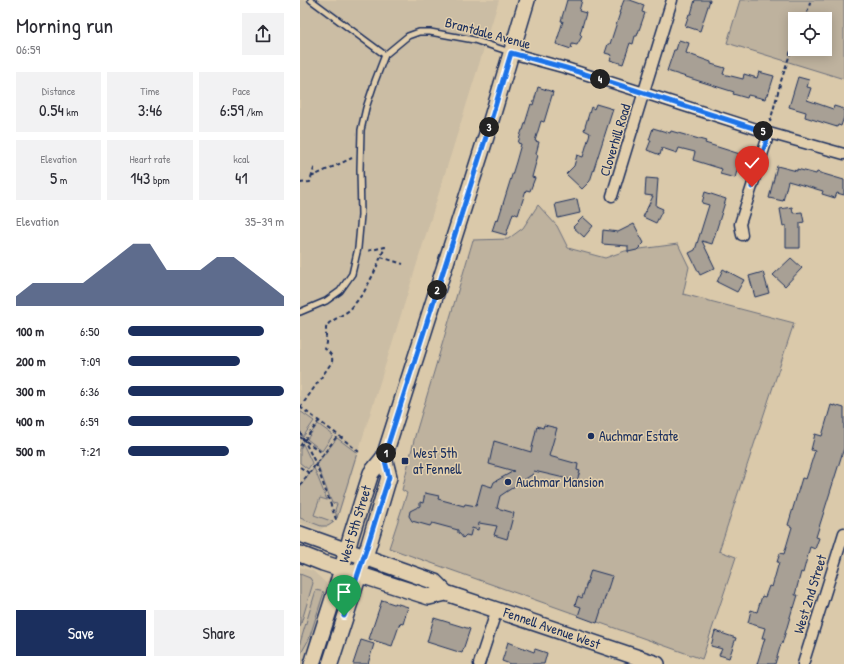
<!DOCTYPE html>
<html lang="en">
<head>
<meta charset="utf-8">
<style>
	:root { --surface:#fff; --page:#f2f2f3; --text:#2b2b33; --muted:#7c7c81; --accent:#1b2f5e }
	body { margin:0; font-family:"Patrick Hand",sans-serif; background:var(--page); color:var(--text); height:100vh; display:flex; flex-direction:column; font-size:15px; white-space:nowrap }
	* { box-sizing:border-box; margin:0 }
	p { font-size:13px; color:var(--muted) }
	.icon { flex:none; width:22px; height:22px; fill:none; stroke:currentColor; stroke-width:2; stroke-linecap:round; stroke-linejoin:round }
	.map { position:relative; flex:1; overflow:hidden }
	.side { display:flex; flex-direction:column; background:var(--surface); width:300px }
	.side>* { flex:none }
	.controls { position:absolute; left:488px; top:12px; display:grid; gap:8px }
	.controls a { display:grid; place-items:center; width:44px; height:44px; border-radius:0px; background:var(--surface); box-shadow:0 2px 10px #0003; font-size:20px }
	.pin { position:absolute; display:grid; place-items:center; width:34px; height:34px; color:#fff; margin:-41px -17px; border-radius:50% 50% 50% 0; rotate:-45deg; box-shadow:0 0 4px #0007 }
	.pin .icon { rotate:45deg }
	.km { position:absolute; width:20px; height:20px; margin:-10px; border-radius:50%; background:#222; color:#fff; font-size:11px; line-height:20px; text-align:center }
	.round { display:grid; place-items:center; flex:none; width:42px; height:42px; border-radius:0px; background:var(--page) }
	.headline { display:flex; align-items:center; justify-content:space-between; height:68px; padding:0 16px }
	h1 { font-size:22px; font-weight:600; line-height:30px }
	.metrics { display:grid; grid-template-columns:repeat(3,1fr); gap:6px; height:68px; padding:4px 16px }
	.metrics div { display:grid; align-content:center; border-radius:0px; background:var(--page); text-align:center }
	.metrics b { font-size:17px; font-weight:600 }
	.metrics small { font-size:11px; font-weight:400 }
	.metrics p { font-size:11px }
	.chart { height:112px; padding:8px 16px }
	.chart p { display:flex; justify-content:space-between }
	.chart svg { width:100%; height:72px; margin-top:4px; fill:var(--accent); opacity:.7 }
	.cta { display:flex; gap:8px; margin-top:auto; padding:8px 16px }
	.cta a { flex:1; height:46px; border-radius:0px; background:var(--accent); color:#fff; font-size:16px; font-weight:600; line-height:46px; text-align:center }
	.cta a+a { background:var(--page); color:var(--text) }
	ul { padding:0 16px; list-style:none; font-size:13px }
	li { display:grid; grid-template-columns:64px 48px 1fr; align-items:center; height:30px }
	li i { height:10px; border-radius:5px; background:var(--accent) }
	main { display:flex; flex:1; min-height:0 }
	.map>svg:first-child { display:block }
	.built { fill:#cbbda4 }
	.green { fill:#beb29e; stroke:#6c707e; fill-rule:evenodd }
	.building { fill:#a8a095; stroke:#1b2f5e }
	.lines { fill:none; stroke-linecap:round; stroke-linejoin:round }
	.service-casing { stroke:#1b2f5e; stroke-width:8 }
	.minor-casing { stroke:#1b2f5e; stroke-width:13 }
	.secondary-casing { stroke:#1b2f5e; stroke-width:18 }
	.path { stroke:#1b2f5e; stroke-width:2; stroke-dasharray:4 3; stroke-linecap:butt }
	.service { stroke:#e2cfad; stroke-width:5 }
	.minor { stroke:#e2cfad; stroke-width:10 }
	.secondary { stroke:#e2cfad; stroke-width:15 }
	.route-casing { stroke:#fff; stroke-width:8 }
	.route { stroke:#1a73e8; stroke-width:5 }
	.poi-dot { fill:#1b2f5e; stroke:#e2cfad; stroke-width:1.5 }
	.labels { text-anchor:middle; stroke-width:3; stroke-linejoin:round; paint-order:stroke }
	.street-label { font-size:14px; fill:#1b2f5e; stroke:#e2cfad }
	.poi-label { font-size:14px; fill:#1b2f5e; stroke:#e2cfad; text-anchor:start }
</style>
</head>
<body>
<main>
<section class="side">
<div class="headline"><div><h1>Morning run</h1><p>06:59</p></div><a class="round"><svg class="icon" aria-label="share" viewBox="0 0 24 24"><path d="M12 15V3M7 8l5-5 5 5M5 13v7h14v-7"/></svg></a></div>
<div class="metrics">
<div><p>Distance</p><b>0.54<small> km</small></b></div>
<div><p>Time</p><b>3:46</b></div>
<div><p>Pace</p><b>6:59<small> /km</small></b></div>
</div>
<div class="metrics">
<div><p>Elevation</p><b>5<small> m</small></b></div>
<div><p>Heart rate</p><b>143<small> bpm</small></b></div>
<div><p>kcal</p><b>41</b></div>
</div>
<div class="chart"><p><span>Elevation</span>35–39 m</p>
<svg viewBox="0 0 160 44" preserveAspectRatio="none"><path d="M0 44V38L10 30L20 30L30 30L40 30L50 22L60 14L70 6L80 6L90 22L100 22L110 22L120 14L130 14L140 22L150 30L160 38V44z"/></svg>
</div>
<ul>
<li><b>100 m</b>6:50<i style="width:87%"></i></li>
<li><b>200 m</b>7:09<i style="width:72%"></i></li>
<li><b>300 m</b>6:36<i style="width:100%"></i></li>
<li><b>400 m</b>6:59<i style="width:80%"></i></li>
<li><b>500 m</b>7:21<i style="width:65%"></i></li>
</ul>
<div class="cta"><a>Save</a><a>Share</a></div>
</section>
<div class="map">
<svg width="544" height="664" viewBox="0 0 544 664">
	<rect width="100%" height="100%" fill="#dac9aa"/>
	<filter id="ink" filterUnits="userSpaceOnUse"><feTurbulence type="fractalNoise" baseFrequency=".025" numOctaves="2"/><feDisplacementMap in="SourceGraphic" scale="8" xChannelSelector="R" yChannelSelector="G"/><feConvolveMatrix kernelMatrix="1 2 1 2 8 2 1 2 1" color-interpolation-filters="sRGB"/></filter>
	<g filter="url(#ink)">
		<!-- built -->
		<path class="built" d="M0,0H199L38,517L20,530L0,523Z
			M0,567L13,571L26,583L28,594L5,664H0Z"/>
		<!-- green -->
		<path class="green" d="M440,0H544V79L427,43ZM495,19H525V49H495Z
			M238,205L257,226L268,248L305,258L325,251L378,244L389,267L383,294L494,323L419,551L436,557L402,659L89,548L107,493L102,490L115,436L173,240L208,239L223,228Z
			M0,411L14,421L3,437L0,431Z
			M18,424L33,435L22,451L7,439Z
			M37,438L57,453L37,518L35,510L37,504L32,503L17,464Z
			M3,444L12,463L8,469L0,463V449Z
			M14,468L27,500L20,498L14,515L34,522L28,526H21L0,518V487Z
			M0,574L10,578L13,583L0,627Z
			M16,590L24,592L9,639L0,655V643Z"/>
		<!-- building -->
		<path class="building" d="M267,0H282L279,11L286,13L280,34L282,36L277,45L272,44L271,49L256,44L263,21H261Z
			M324,0H330L344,5L342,12L345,13L337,36H335L333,44L330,43L323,64L310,60L312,55L305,53L308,44H310L320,13H319Z
			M395,0H410L400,31L385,26L389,14H391Z
			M379,40L389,43L386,53L411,62V64L425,68L423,74L443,79L444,74L457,78L459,72L474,76L468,95H466L465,99L448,95L447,98L433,94L434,92L367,71L374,50H376Z
			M498,77L509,80L507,87L511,88L507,100L533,109L534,106L544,109V117L541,126L538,125L537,127L505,117L506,112L489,107Z
			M238,87L253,92L244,122L241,121L235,141L239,142L236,154L238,155L232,177L235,178L230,191L226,190L218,215L213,213L206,235L192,231L196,219L198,220L216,162L221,144L218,143L222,130H223L231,104L233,105Z
			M296,104L313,109L290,181L282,189L266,174L274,166L277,155L283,157L290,133L284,130L291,107L294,109Z
			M353,128L370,133L371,131L406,141L405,143L443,155L439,168L438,167L435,178L420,174L422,169L393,160L395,152L379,148L377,153L362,148L360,155L347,150L351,140H349Z
			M477,166L497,171V169L516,174L517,172L544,180V195L537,193L535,198L522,194L523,191L488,181L483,201L469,198Z
			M346,178L358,179L356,206L363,209L356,223L343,217L353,196L345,195Z
			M405,192L426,199L412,244L402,241L415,268L400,275L389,253L395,250L409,205L402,203Z
			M277,199L280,213L258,218L255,204Z
			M492,207L493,213L502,212L504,222L500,223V248H486V225L483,226L480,209Z
			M283,217L293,226L284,237L273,227Z
			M334,224L344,243L337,250L328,252V246L302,244L303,230L318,232Z
			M491,258L502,268L485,286L473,275Z
			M423,269L444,280L437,292L417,282Z
			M463,272L469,293L455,297L449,276Z
			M531,405L534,406V405L544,408V448L516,537L519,538L515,549L510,547L503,573L501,572L495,595H498L494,608L493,607L482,644H481L480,647L475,664H457L465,638H462L465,628L448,623L451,610L457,612L462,596L465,597L469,586L472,587L479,562H477L480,553L484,554L492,527L488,525L502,478L506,479L515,451L511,450L515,434L522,436Z
			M244,425L257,428L249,456L278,464L277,470L280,471L277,481L234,471L233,474L200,496L197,508L214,513L207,539L194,535L197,526L179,523L178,530L172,528L170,536L166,535L163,538L160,534L158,533V530L132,523L130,526L112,521L109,516L110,511L120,506V502L123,503L125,493L139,496L138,499L164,506L165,504L176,506L182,484L192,487L194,482L214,471L189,464L194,441L231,452L237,426L243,428Z
			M291,570L312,576L297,623L278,616L281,607L275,605L278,596L282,598Z
			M82,600L94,604L95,603L108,607L103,624L100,623L92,646L69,639Z
			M134,618L170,629L162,653L127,642Z
			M415,631L436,638L429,658L419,655L422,649L411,646Z
			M61,640L74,644L68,664H53Z
			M208,642L234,652L235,649L247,653L244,664H210L202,661Z"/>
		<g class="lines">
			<!-- service casing -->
			<g class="service-casing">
				<path id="service" d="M11,0L85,55
					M0,312L26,301L40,291L52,274L58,248L61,215L60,169L61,130L66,108L75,81L85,55L108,36L119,32H130L174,40L210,52"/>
			</g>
			<!-- minor casing -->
			<g class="minor-casing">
				<path id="minor" d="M211,53L266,68L469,133L544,154
					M312,196L372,0
					M442,235L440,224L469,133
					M179,664L197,609
					M503,664L544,533"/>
			</g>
			<!-- secondary casing -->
			<g class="secondary-casing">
				<path id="secondary" d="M0,534L135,582L146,593L357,664
					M0,554L23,563L129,597L146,593
					M12,664L37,586L51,536L71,473L84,457L186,137L227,0
					M30,664L69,544L89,477L84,457"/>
			</g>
			<!-- path -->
			<path class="path" d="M505,19L511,0
				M470,122L481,81L491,51L495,44
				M11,177L52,158
				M0,183L10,182L15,165
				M81,257L103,264
				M0,407L38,435L59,452
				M0,408L32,362C33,355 30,353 24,349L26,343V328L29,323L50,310L64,292L74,273L85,247L67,251
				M0,432L16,464L37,522
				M0,437L24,454
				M0,446L19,421
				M0,467L9,473
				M0,485L38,435"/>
			<!-- service -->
			<use href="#service" class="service"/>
			<!-- minor -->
			<use href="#minor" class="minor"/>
			<!-- secondary -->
			<use href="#secondary" class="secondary"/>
		</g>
	</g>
	<g class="lines" filter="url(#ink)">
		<!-- route casing -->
		<g class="route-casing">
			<path id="route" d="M44,616L68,544L89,477L84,457L186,137L211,53L266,68L469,133L452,187"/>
		</g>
		<!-- route -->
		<use href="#route" class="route"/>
	</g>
	<!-- markers -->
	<g class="poi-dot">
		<circle cx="291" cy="436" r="4"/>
		<rect x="101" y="457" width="8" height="8" rx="2"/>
		<circle cx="208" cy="482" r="4"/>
	</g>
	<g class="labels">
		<!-- street labels -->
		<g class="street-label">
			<text transform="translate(188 33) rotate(15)" y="5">Brantdale Avenue</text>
			<text transform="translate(315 140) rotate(-73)" y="5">Cloverhill Road</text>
			<text transform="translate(55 524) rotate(-73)" y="5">West 5th Street</text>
			<text transform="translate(510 594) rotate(-73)" y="5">West 2nd Street</text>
			<text transform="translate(252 628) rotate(19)" y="5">Fennell Avenue West</text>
		</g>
		<!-- poi labels -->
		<g class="poi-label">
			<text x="299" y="441">Auchmar Estate</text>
			<text x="113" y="458">West 5th<tspan x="113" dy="16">at Fennell</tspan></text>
			<text x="216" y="487">Auchmar Mansion</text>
		</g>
	</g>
</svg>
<div class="controls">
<a><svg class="icon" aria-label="locate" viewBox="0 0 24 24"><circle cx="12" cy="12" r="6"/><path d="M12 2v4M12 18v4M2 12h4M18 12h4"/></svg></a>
</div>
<div class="pin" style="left:44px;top:616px;background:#1e9e55"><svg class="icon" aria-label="arrive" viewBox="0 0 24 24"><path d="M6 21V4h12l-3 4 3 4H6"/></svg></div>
<div class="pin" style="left:452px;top:187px;background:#d93025"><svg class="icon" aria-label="check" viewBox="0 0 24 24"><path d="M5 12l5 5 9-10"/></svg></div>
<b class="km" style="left:86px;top:453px">1</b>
<b class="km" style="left:137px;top:290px">2</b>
<b class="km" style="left:189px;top:127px">3</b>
<b class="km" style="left:300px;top:79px">4</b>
<b class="km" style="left:463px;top:131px">5</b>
</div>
</main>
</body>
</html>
